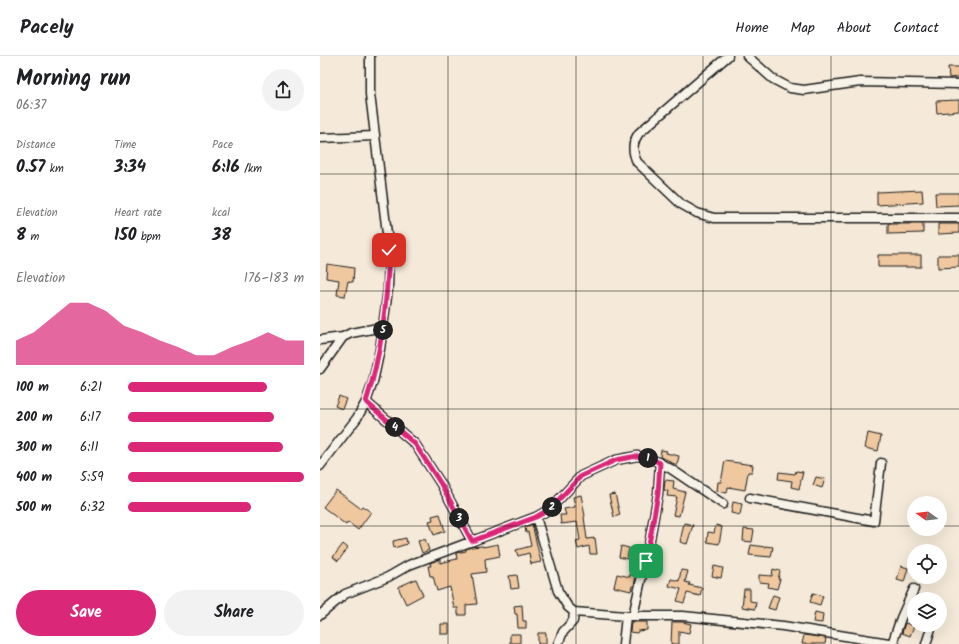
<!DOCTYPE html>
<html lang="en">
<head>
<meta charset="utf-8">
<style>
	:root { --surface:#fff; --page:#f2f2f2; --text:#202124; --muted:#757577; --line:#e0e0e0; --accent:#db2777 }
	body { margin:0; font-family:Kalam,sans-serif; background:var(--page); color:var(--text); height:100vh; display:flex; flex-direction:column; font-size:15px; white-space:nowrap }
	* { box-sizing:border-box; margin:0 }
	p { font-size:13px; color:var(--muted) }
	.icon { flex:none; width:22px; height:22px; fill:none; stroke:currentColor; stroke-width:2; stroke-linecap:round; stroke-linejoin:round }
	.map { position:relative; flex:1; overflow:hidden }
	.panel { display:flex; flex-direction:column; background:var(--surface); width:320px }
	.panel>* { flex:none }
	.needle { width:26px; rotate:285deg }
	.controls { position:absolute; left:587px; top:440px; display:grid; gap:8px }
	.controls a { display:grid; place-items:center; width:40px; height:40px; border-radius:50%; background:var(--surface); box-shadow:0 4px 16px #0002; font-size:20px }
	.pin { position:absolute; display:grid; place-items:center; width:34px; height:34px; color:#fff; margin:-17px; border-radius:8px; box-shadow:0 2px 6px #0006 }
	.km { position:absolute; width:20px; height:20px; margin:-10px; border-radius:50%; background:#222; color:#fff; font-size:11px; line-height:20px; text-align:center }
	.round { display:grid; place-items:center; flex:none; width:42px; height:42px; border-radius:21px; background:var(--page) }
	.overview { display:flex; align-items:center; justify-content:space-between; height:68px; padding:0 16px }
	h1 { font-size:22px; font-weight:600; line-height:30px }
	.figures { display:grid; grid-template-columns:repeat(3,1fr); gap:6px; height:68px; padding:4px 16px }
	.figures div { display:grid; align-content:center }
	.figures b { font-size:17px; font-weight:600 }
	.figures small { font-size:11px; font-weight:400 }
	.figures p { font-size:11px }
	.chart { height:112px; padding:8px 16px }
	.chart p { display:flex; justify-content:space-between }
	.chart svg { width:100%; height:72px; margin-top:4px; fill:var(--accent); opacity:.7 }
	.action { display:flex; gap:8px; margin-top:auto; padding:8px 16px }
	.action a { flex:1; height:46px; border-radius:24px; background:var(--accent); color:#fff; font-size:16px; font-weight:600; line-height:46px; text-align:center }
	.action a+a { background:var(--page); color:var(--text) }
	ul { padding:0 16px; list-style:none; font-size:13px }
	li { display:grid; grid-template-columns:64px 48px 1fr; align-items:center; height:30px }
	li i { height:10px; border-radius:5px; background:var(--accent) }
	header { display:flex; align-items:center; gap:24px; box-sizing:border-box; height:56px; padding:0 20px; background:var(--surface); border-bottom:1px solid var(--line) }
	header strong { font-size:19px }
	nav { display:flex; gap:22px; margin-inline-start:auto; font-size:14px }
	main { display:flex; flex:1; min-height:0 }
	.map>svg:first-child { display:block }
	.building { fill:#efc89f; stroke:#1c1c1c }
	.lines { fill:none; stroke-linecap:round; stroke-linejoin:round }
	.minor-casing { stroke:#1c1c1c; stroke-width:11 }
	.minor { stroke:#f7f3e8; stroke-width:8 }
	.route-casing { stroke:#fff; stroke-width:8 }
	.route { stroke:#db2777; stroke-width:5 }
	.grid { fill:none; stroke:#1c1c1c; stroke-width:1; stroke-opacity:0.55 }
</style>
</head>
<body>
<header>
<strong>Pacely</strong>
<nav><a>Home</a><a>Map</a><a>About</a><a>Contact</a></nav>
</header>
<main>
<section class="panel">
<div class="overview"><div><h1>Morning run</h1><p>06:37</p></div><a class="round"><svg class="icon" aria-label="share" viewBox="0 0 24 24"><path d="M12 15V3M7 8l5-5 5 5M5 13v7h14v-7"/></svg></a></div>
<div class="figures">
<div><p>Distance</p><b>0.57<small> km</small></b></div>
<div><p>Time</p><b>3:34</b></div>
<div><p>Pace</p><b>6:16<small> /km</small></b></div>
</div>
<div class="figures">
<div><p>Elevation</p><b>8<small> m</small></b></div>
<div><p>Heart rate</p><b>150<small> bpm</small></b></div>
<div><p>kcal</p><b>38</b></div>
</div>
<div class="chart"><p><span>Elevation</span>176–183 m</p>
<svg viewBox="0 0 160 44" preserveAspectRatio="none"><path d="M0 44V29L10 24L20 15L30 6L40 6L50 11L60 20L70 24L80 29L90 33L100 38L110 38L120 33L130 29L140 24L150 29L160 29V44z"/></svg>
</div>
<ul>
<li><b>100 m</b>6:21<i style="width:79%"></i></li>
<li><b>200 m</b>6:17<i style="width:83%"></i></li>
<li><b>300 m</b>6:11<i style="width:88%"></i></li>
<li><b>400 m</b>5:59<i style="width:100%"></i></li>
<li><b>500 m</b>6:32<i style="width:70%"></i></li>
</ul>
<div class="action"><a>Save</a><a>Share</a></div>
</section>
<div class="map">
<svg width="639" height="588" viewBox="0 0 639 588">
	<rect width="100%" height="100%" fill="#f5ead9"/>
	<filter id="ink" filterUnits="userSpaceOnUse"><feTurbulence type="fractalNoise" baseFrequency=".025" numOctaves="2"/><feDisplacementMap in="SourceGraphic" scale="8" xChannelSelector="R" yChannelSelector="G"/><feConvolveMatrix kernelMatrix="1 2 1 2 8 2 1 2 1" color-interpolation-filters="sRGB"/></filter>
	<g filter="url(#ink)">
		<!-- building -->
		<path class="building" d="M628,11H639V21L629,22Z
			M639,44V55L617,57L616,45Z
			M602,134L603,146L557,149V136Z
			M615,137H639V149L616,150Z
			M568,168H603V177L568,178Z
			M618,168H639V177L618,178Z
			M558,199H601V211H558Z
			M618,199H639V211L618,212Z
			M7,208L34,212L33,226L28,225L25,240L17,239L19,224L6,222Z
			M19,340L26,343L22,353L15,350Z
			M548,377L561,380L558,395L545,392Z
			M341,394L347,395L346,397L359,400L357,409L350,406V405L340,401Z
			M405,405L433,409L432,416H428L425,434L408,431L407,437L397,435L398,426H401Z
			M476,415L483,416L479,433L471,431L472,425L458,423L459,416L475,418Z
			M496,421L505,423L502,432L493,429Z
			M345,424L354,425L353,433L365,436L359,460L353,459L357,441L347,440L348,435L344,434Z
			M16,434L40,452L42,450L51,456L38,474L28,466L26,469L3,451Z
			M295,438L300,459L294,461L289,439Z
			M261,439L265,460L264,461L267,483L275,482L277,498H270L269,490L258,493L256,485L260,484L257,466L241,468L240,459H246L244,453L255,451L253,441Z
			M413,446L422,448L420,459L411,457Z
			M120,458L125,475L114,479L109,465L113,464L112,460Z
			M364,467L373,469L367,488L360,486Z
			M212,468L221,506L211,508L209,497L198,500L196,494L211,490L208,476L206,477L205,471Z
			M396,469L402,471L399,488L387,486L388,476L394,477Z
			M424,473L434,474L432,486L423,485Z
			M86,482L87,488L74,492L73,485Z
			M105,483L109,494L102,497L98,485Z
			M23,488L28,492L18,505L13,501Z
			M178,488L180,500L165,503L166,516L152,518L157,548L146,549V559H138V552H134L130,531L117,535L113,520H110L108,510H111L110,507L120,503V507L137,503L136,497L146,495V493L151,491L163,490V491Z
			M431,489L445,491V490L453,491L451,501L429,499Z
			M301,490L309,492L307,503L299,501Z
			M394,510L403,512L401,522L392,520Z
			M581,510L588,512L584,526L577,524Z
			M453,513L460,515L458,523H460L457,533L448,531L449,527L439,526V519L452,520Z
			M361,514L368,515L365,526L370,527L369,529L382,532L380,540L367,537L364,547L357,545L361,533L349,530L351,523L359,525Z
			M297,518L310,521V518L316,520L314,530H312L311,535L294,531Z
			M197,519L199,532L191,533L189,520Z
			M96,523L103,539L86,548L78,531Z
			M424,533H430V545L436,546L435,553L422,551Z
			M493,537L503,540L500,549L490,546Z
			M453,539L459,541L455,554L448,552Z
			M202,549L203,565H206V572H198L197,558H195L194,550Z
			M495,556L503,558L502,567L493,566Z
			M311,566H327V574L318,575L317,577L310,576Z
			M352,566H362L371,568L369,577L359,575V588H351Z
			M585,567L594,570L590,580L582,577Z
			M121,568H129V578H121Z
			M218,577H226V588H218Z
			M190,578H200V587H190Z
			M484,579L506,582L505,588H482Z"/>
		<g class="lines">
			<!-- minor casing -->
			<g class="minor-casing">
				<path id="minor" d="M408,0L319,77C312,87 312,95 317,106L361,148L377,157L394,162H639
					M427,0L453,23L470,32L484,34L540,26L639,28
					M0,82L55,80
					M0,284L23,281
					M0,313L23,281L31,277L63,271
					M46,346L95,388L121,428L152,485
					M0,410L37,362L46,346L53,326L60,293L68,233L69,194L50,38V0
					M430,442L554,465L561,407
					M216,461L238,535L248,551L254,556L306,560H363L463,570L575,588
					M0,559L25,538L68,521L89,509L216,461L230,453L261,420L296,404L317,400L330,402L351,413L403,448
					M313,560L330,483L338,438L340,407
					M238,588L243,576L253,565L254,556
					M303,588L306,560
					M572,588L581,562L594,533
					M606,588L612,569"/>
			</g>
			<!-- minor -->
			<use href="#minor" class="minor"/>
		</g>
	</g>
	<g class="lines" filter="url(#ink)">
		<!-- route casing -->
		<g class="route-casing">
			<path id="route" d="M69,194C67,246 62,297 46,346L95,388L121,428L152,485L216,461L230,453L261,420L296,404L317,400L330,402L340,407L338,438L326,505"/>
		</g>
		<!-- route -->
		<use href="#route" class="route"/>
	</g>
	<!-- grid -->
	<path class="grid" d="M128,0V588M256,0V588M383,0V588M511,0V588M0,118H639M0,235H639M0,353H639M0,470H594M620,470H639"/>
</svg>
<div class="controls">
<a><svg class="needle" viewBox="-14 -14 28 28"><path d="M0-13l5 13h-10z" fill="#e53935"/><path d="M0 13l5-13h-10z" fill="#757577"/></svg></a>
<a><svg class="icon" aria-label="locate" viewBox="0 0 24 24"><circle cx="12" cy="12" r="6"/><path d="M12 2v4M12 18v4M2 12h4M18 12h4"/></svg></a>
<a><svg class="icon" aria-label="layers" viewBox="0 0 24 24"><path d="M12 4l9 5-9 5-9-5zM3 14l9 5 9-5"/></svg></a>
</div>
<div class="pin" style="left:326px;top:505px;background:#1e9e55"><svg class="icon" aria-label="arrive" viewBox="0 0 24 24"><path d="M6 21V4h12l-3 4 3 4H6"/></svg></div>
<div class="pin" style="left:69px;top:194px;background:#d93025"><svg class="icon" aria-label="check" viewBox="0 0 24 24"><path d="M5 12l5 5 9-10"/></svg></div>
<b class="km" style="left:328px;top:402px">1</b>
<b class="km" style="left:232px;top:451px">2</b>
<b class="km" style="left:139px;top:462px">3</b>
<b class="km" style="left:75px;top:371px">4</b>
<b class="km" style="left:63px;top:274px">5</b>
</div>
</main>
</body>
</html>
